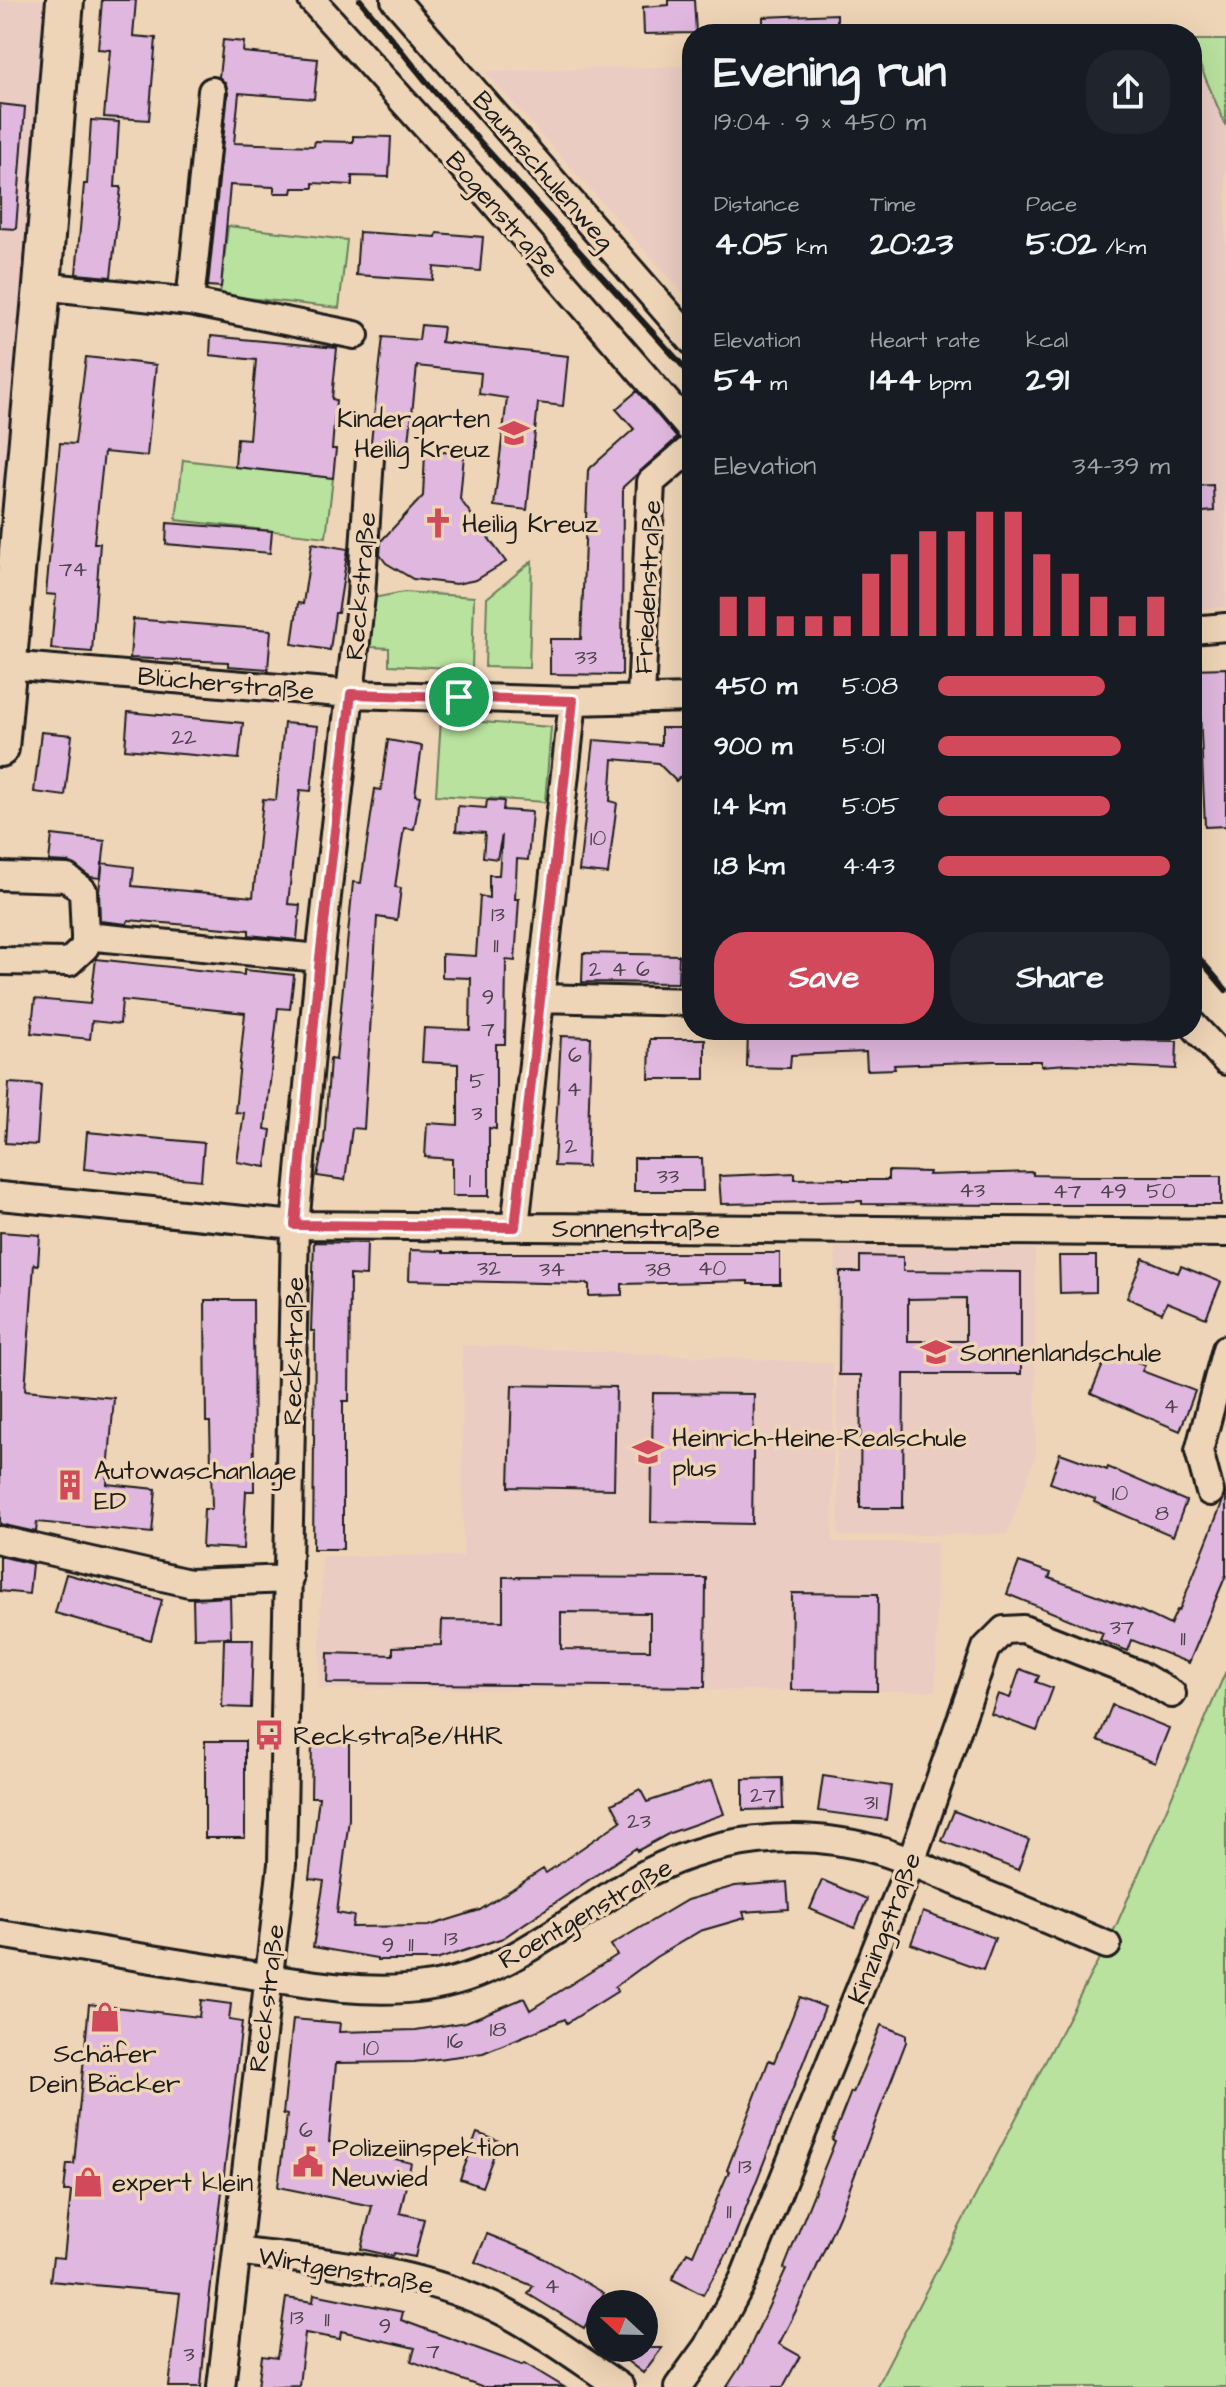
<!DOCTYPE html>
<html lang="en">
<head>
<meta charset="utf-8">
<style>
	:root { --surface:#171b24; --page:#20242c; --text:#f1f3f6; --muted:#9ea1a6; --accent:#d1495b }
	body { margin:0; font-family:"Architects Daughter",sans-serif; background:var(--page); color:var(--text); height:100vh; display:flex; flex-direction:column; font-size:30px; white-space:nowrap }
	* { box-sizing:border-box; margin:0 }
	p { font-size:26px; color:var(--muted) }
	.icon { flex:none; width:44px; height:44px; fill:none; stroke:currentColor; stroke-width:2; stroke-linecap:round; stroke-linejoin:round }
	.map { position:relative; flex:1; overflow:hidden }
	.sheet { position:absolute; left:682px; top:24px; width:520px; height:1016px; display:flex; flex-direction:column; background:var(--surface); border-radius:32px; box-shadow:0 8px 32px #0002 }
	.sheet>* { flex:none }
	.needle { width:52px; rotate:292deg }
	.tools { position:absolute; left:586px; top:2290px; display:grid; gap:16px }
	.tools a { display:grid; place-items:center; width:72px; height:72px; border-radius:50%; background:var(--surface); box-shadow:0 8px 32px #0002; font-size:40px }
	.pin { position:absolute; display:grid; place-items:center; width:68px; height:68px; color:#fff; margin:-34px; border:4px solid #fff; border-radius:50%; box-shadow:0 2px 8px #0007 }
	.round { display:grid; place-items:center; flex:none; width:84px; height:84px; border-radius:32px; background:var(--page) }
	.head { display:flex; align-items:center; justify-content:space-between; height:136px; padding:0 32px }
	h1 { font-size:44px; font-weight:700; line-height:60px }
	.metrics { display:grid; grid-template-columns:repeat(3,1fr); gap:12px; height:136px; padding:8px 32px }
	.metrics div { display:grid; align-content:center }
	.metrics b { font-size:34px; font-weight:700 }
	.metrics small { font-size:22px; font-weight:400 }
	.metrics p { font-size:22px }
	.chart { height:224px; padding:16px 32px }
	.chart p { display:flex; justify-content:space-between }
	.chart svg { width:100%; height:144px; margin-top:8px; stroke:var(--accent); stroke-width:6 }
	.primary-button { display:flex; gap:16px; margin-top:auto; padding:16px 32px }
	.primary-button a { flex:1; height:92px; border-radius:32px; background:var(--accent); color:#fff; font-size:32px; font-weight:700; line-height:92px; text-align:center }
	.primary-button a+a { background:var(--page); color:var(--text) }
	ul { padding:0 32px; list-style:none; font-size:26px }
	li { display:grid; grid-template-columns:128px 96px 1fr; align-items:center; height:60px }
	li i { height:20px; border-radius:10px; background:var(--accent) }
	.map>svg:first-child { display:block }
	.built { fill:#eaccc3 }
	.green { fill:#b9e29e; stroke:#6a7f5d; stroke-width:2 }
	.building { fill:#e0b7de; stroke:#1c1c1c; stroke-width:2; fill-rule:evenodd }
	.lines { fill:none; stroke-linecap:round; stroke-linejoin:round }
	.street-casing { stroke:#1c1c1c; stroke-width:32 }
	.secondary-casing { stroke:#1c1c1c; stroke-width:42 }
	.street { stroke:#efd5b7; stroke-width:26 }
	.secondary { stroke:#efd5b7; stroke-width:36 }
	.rail { stroke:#1c1c1c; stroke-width:6 }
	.route-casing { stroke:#fff; stroke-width:16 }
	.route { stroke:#d1495b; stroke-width:10 }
	.labels { text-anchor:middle; stroke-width:7; stroke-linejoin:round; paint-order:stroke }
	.number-label { font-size:22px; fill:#4d434c }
	.street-label { font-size:26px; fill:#1c1c1c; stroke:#efd5b7 }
	.poi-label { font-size:26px; fill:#1c1c1c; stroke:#efd5b7; text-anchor:start }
</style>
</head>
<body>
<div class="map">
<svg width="1226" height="2387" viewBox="0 0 1226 2387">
	<rect width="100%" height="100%" fill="#efd5b7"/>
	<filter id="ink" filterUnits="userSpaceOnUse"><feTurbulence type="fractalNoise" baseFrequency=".0125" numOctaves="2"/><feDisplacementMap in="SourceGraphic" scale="16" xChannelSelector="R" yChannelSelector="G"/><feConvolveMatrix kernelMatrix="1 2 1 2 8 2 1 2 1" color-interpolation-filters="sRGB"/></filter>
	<g filter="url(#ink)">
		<!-- built -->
		<path class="built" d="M0,0H52L0,557Z
			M1192,54H1195L1226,126V607L1192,609Z
			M692,66V303L484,71Z
			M835,1247L1035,1249L1036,1456L1007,1534L838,1536Z
			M462,1345L833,1363V1542H937L936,1691L319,1689L322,1556H463Z"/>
		<!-- green -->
		<path class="green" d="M1195,40H1226V126L1195,54Z
			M228,226L347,240L339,308L220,295Z
			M183,460L333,478L326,537L176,520Z
			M532,561L529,668L485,667L487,598Z
			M404,592L474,597L472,669L389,665V648L371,647L373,598Z
			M441,719L551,727L545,802L436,795Z
			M1226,1671V2387H876L1116,1926Z"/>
		<!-- building -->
		<path class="building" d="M102,0H136L133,36L156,38L149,120L104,117L110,50L98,49Z
			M669,0H694L696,33L644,34L643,7L669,5Z
			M837,14V34H763V17Z
			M223,40L244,42L243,52L318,59L314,99L239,93L234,143L314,146L315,141L353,142V136L391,137L389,177L352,176V185L313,183V188H293L292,193H274V187L230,185L221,287L208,286L228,93L226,84L219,77Z
			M0,104L25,107L16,229L0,228Z
			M91,120L119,122L115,187H121L111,277L76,274L84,184H87Z
			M359,232L436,237L437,233L483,237L480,271L434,267L433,280L356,275Z
			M421,325L443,327L441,342L568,356L563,406L538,403L527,510L494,506L507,398L479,394L481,373L417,366L408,452L383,450L371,442L383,337L419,340Z
			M211,336L337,348L332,399L336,400L332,449H336L333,478L235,467L237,438L249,439L256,360L210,355Z
			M86,357L156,365L147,456L104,452L94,543H100L92,652L51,649L56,595L46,594L60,443L75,444Z
			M637,391L677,438L623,487L622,675L550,674V639H581L588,470L634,429L616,409Z
			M445,452L464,455L460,499L506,562L476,580L456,584L413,579L386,563L380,555L381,541L423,496L425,453Z
			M1213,485L1214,511L1192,513V486Z
			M167,523L272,531L270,553L166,544Z
			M312,543L348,549L338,613H335L330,650L292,644L298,603L303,604Z
			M133,619L271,630L268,669L228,666V662L130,658Z
			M1226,668V826L1205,827L1200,711L1192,712V669Z
			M128,712L243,723L239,759L125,749Z
			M284,723L318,726L311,791L300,790L288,904L300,905L297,940L249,935V930L128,920L127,924L100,921L99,892L102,863L134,867L132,886L253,897L263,799L276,800Z
			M661,728H692V765L676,781L658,763L613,759L610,801L617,803L608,874L579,871L594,740L661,745Z
			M41,732L72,735L65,796L34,792Z
			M388,740L422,746L415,795L420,796L414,829L404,828L395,887L401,888L397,920L377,917L364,1129L352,1128L345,1180L317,1176L324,1142L330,1059L336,1060L353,882L361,883L375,789L381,790Z
			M487,800L504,801L503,810L532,812L528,860L517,859L515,899H519L515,961L506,960L505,1044H496V1129L489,1128V1196H452V1159L425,1157L427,1123L458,1125V1064L422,1062L424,1028L470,1030L471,978L442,977V954L476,956L480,896L489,898V875H499L502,835L497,859L483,857L485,833L456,831L458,806L486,808Z
			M52,835L105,841L101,878L91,877L68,862L49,861Z
			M583,953L679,955L678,983L582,982Z
			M96,959L244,975V970L294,975L290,1009L278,1008L265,1129L271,1130L266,1167L237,1162L244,1113L235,1112L245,1013L122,1000L120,1024L92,1021L90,1039L31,1033L35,999L90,1004Z
			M816,1030H844V1036L1020,1032V1034L1121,1036V1040L1177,1041L1176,1069L1068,1064L1041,1066V1061H994L894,1065L895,1069L867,1070L866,1052L791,1055L790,1068L747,1067L748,1031L816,1033Z
			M561,1036L591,1037L587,1167L554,1166Z
			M650,1039H705V1079H649Z
			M9,1083L41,1085L37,1145L5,1143Z
			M87,1132L204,1143L201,1180L84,1169Z
			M634,1158H702L703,1191H634Z
			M888,1171L929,1172L928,1175L1033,1172V1175L1080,1176H1221V1205H1006L862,1204V1201L721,1204L719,1176L795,1173V1179L843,1178L844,1180H888Z
			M0,1232L40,1235L38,1265L34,1264L25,1390L114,1398L107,1484L156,1489L152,1533L37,1522L36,1532L0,1524Z
			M314,1242L367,1243L366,1276L350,1275L349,1401H343V1549H313L315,1331H311Z
			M410,1250L443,1251V1253H780V1284H748V1281L622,1284V1295L589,1296V1284L409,1280Z
			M860,1256L903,1257V1271L1021,1272V1374H904L903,1508H860L861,1375H839L840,1272H860ZM966,1298V1341H908V1299Z
			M1059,1256H1096V1292L1060,1293Z
			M1143,1258L1178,1273L1181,1266L1221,1282L1206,1318L1167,1302L1162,1313L1127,1298Z
			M205,1300H253L254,1491H246L243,1549L202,1547L204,1509H212L210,1422H206Z
			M1109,1350L1145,1365L1142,1371L1195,1391L1180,1431L1091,1393Z
			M512,1385L616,1387L614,1489L509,1487Z
			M653,1393L754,1394L752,1524L651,1522Z
			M1060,1453L1107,1470L1108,1467L1186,1501L1173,1536L1094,1502L1095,1499L1050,1483Z
			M1226,1493V1575L1189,1663L1132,1640L1128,1651L1100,1640L1103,1633L1007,1594L1019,1562L1051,1573L1049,1578L1143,1612L1170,1625L1177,1610L1179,1611Z
			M0,1556L32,1564L29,1594L0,1591Z
			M66,1574L162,1600L151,1640L55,1613Z
			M503,1577L706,1578L705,1687L327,1683L328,1653L393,1655V1647L441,1645L442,1620L503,1621ZM561,1612L650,1613V1650L561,1649Z
			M792,1593L878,1594L877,1691L791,1690Z
			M230,1597L231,1637L194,1638L193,1599Z
			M224,1639H253L251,1708L222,1707Z
			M1020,1669L1039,1676L1036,1682L1053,1688L1037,1731L991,1714L998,1694L1010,1698Z
			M1112,1705L1169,1728L1155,1763L1098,1740Z
			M205,1741H245V1838H205Z
			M312,1741H349V1819L337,1913L354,1916L352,1927L429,1926L480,1910L543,1869L546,1873L621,1821L612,1804L640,1789L647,1802L712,1780L724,1814L670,1833L637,1851L636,1848L503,1938L436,1960H377V1958L313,1947L324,1881L309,1879L319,1797H311Z
			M823,1776L891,1786L886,1820L818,1811Z
			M782,1778L783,1809L743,1810V1779Z
			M954,1811L1029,1840L1018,1870L942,1841Z
			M822,1880L867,1899L855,1928L810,1909Z
			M787,1882L789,1909L743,1912L745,1918L700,1931L656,1957L615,1987L618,1991L567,2023L565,2019L483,2053L414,2062L336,2063L329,2142L411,2163L400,2213L424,2219L415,2257L394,2253L392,2256L361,2249L372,2206L278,2187L287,2115L283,2114L293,2019L340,2023L339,2032L416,2030L466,2022L524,1998L530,2010L617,1955L611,1945L687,1900L735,1886Z
			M923,1912L995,1938L983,1970L911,1944Z
			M800,1997L825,2007L730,2248L703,2295L672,2279L687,2252L693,2255L729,2171L727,2170L769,2060L774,2062Z
			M201,2000L231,2004L229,2020L242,2022L207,2318L201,2387H169L180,2293L50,2281L53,2257L64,2258L71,2191H64L67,2164H74L89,2004L199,2017Z
			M881,2025L906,2035V2042L839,2216L808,2287L779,2344L800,2356L783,2387H727L743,2362L786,2269L784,2268L835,2141L832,2140L851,2092L853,2093Z
			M477,2133L499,2141L482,2187L460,2179Z
			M487,2234L534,2253L604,2293L584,2328L528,2294L533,2286L475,2262Z
			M314,2294L403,2312L401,2320L522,2365L524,2363L564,2387H481L411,2361L415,2348L341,2331L340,2339L305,2333L299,2385L258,2387L262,2356L277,2358L286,2298L313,2302Z
			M610,2348H662L643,2373Z"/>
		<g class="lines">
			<!-- street casing -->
			<g class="street-casing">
				<path id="street" d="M312,0L485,192L692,431
					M395,0L692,341
					M42,286L190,302L355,335
					M190,302L212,91
					M1192,630L1226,627
					M7,665L351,694L573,701L692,698
					M641,698L651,482L692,447
					M0,876L67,878L83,891L85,936
					M0,961L69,962L85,947V936L320,958
					M540,998L692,1002
					M1192,1024L1226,1061
					M0,1196L295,1225L1226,1233
					M515,1227L573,701
					M1210,1492L1199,1451L1226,1349
					M0,1540L189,1583L289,1579
					M0,1934C76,1947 151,1959 227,1971C291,1981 360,1996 425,1987C506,1976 565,1922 633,1881C707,1837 802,1826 884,1852C914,1862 944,1876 973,1889C1018,1907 1062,1926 1107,1945
					M237,2251C328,2263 424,2270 506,2313C546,2334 583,2362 620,2387
					M221,2387L282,1864L295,1225L320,958L361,596L370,458
					M678,2387L707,2347L743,2280L911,1862L986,1648L1004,1630L1023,1629L1138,1674L1172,1694"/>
			</g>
			<!-- secondary casing -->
			<g class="secondary-casing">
				<path id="secondary" d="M0,748L42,286L65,0"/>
			</g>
			<!-- street -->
			<use href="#street" class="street"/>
			<!-- secondary -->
			<use href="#secondary" class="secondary"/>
			<!-- rail -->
			<path class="rail" d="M360,0L434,91L692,376
				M1192,950L1226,990"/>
		</g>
	</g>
	<g class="lines" filter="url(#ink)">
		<!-- route casing -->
		<g class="route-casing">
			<path id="route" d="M351,694L573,701L515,1227L295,1225L320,958Z"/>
		</g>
		<!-- route -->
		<use href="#route" class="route"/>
	</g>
	<!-- icons -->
	<defs>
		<g id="school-bare" transform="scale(2.4)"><path d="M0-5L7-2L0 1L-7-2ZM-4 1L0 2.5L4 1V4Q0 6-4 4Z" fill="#d1495b" stroke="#efd5b7" stroke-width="2.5" paint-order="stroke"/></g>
		<g id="church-bare" transform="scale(2.4)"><path d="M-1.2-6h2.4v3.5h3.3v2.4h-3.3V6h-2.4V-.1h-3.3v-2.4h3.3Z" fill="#d1495b" stroke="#efd5b7" stroke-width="2.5" paint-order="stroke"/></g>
		<g id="building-bare" transform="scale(2.4)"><path d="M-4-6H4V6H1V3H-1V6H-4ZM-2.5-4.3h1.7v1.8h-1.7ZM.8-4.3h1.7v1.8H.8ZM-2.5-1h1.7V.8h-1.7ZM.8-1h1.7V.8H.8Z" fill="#d1495b" stroke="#efd5b7" stroke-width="2.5" paint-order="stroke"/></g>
		<g id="bus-bare" transform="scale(2.4)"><path d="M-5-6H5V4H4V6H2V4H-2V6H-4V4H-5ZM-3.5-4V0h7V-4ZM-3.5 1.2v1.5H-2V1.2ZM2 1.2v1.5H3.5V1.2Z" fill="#d1495b" stroke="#efd5b7" stroke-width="2.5" paint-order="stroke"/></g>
		<g id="shop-bare" transform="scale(2.4)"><path d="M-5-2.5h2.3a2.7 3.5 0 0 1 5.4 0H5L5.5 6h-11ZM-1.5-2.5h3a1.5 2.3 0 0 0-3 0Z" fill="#d1495b" stroke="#efd5b7" stroke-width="2.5" paint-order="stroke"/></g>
		<g id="civic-bare" transform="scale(2.4)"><path d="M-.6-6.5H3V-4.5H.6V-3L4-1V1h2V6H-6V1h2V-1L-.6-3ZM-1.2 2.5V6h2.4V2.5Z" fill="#d1495b" stroke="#efd5b7" stroke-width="2.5" paint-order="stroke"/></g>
	</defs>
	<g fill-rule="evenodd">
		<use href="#school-bare" x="514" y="433"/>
		<use href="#church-bare" x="438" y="523"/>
		<use href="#school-bare" x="936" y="1352"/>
		<use href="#school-bare" x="648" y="1452"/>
		<use href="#building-bare" x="70" y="1485"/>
		<use href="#bus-bare" x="269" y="1735"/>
		<use href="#shop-bare" x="105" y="2017"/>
		<use href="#civic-bare" x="308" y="2162"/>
		<use href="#shop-bare" x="88" y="2182"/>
	</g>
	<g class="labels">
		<!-- number labels -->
		<g class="number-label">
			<text x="73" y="576">74</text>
			<text x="586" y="664">33</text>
			<text x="184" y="744">22</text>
			<text x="598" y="845">10</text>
			<text x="498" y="921">13</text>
			<text x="496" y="952">11</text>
			<text x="595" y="976">2</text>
			<text x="619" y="976">4</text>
			<text x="643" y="976">6</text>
			<text x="488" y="1004">9</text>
			<text x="488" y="1036">7</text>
			<text x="575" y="1062">6</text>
			<text x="477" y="1088">5</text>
			<text x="574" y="1096">4</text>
			<text x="477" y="1120">3</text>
			<text x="571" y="1153">2</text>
			<text x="668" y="1183">33</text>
			<text x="470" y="1187">1</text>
			<text x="972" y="1197">43</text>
			<text x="1067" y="1198">47</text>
			<text x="1113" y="1198">49</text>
			<text x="1161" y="1198">50</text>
			<text x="489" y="1275">32</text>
			<text x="712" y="1275">40</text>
			<text x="552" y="1276">34</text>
			<text x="658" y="1276">38</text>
			<text x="1171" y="1413">4</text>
			<text x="1120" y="1500">10</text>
			<text x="1162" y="1520">8</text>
			<text x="1122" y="1634">37</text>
			<text x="1183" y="1645">11</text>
			<text x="763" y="1802">27</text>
			<text x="871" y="1809">31</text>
			<text x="639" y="1828">23</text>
			<text x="451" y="1945">13</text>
			<text x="411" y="1951">11</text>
			<text x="388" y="1952">9</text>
			<text x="498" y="2036">18</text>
			<text x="455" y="2048">16</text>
			<text x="371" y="2055">10</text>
			<text x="306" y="2137">6</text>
			<text x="745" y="2173">13</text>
			<text x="729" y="2218">11</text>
			<text x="552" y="2293">4</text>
			<text x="297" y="2324">13</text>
			<text x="327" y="2326">11</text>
			<text x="385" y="2333">9</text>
			<text x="433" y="2358">7</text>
			<text x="189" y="2361">3</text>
		</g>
		<!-- street labels -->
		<g class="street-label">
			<text transform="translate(544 170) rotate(49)" y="9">Baumschulenweg</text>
			<text transform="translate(503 214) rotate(49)" y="9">Bogenstraße</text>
			<text transform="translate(360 586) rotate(-85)" y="9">Reckstraße</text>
			<text transform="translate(647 587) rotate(-87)" y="9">Friedenstraße</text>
			<text transform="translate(226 683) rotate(5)" y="9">Blücherstraße</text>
			<text x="636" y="1237">Sonnenstraße</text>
			<text transform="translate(293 1351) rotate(-89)" y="9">Reckstraße</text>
			<text transform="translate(585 1913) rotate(-30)" y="9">Roentgenstraße</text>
			<text transform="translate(884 1928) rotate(-69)" y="9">Kinzingstraße</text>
			<text transform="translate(266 1998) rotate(-83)" y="9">Reckstraße</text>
			<text transform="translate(346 2270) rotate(10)" y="9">Wirtgenstraße</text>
		</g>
		<!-- poi labels -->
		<g class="poi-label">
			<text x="490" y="427" text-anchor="end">Kindergarten<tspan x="490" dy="30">Heilig Kreuz</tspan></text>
			<text x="462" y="532">Heilig Kreuz</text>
			<text x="960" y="1361">Sonnenlandschule</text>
			<text x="672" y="1446">Heinrich-Heine-Realschule<tspan x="672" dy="30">plus</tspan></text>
			<text x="94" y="1479">Autowaschanlage<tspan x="94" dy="30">ED</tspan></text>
			<text x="293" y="1744">Reckstraße/HHR</text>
			<text x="105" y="2062" text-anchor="middle">Schäfer<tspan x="105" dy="30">Dein Bäcker</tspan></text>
			<text x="332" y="2156">Polizeiinspektion<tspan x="332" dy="30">Neuwied</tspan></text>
			<text x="112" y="2191">expert klein</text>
		</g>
	</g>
</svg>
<div class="tools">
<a><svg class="needle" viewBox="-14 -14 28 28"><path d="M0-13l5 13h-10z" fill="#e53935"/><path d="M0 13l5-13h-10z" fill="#9ea1a6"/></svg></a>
</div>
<div class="pin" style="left:459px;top:697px;background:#1e9e55"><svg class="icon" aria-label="arrive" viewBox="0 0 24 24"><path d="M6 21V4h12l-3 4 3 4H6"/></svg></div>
<section class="sheet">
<div class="head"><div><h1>Evening run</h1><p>19:04 · 9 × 450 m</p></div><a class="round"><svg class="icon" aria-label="share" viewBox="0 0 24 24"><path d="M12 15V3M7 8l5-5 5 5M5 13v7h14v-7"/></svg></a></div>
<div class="metrics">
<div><p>Distance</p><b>4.05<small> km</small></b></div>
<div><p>Time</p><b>20:23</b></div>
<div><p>Pace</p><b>5:02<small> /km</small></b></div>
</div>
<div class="metrics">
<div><p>Elevation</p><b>54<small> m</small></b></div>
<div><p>Heart rate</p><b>144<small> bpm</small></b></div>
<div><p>kcal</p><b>291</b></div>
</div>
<div class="chart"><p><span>Elevation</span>34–39 m</p>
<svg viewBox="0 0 160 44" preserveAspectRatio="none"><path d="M5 44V32M15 44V32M25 44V38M35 44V38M45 44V38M55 44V25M65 44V19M75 44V12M85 44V12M95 44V6M105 44V6M115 44V19M125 44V25M135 44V32M145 44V38M155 44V32"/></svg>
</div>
<ul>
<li><b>450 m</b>5:08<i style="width:72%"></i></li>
<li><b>900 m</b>5:01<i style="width:79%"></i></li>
<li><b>1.4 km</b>5:05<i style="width:74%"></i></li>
<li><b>1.8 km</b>4:43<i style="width:100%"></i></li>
</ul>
<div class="primary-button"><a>Save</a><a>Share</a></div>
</section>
</div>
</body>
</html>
